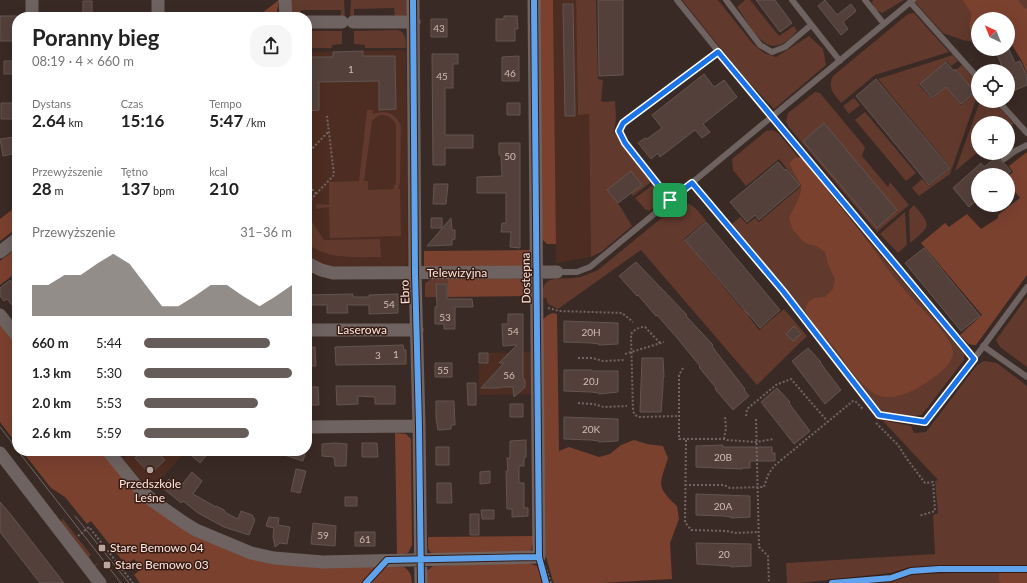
<!DOCTYPE html>
<html lang="pl">
<head>
<meta charset="utf-8">
<style>
	:root { --surface:#fff; --page:#f6f6f6; --text:#222; --muted:#767676; --accent:#665d5a }
	body { margin:0; font-family:Lato,sans-serif; background:var(--page); color:var(--text); height:100vh; display:flex; flex-direction:column; font-size:15px; white-space:nowrap }
	* { box-sizing:border-box; margin:0 }
	p { font-size:13px; color:var(--muted) }
	.icon { flex:none; width:22px; height:22px; fill:none; stroke:currentColor; stroke-width:2; stroke-linecap:round; stroke-linejoin:round }
	.map { position:relative; flex:1; overflow:hidden }
	.side { position:absolute; left:12px; top:12px; width:300px; height:444px; display:flex; flex-direction:column; background:var(--surface); border-radius:16px; box-shadow:0 4px 16px #0002 }
	.side>* { flex:none }
	.needle { width:26px; rotate:317deg }
	.controls { position:absolute; left:971px; top:12px; display:grid; gap:8px }
	.controls a { display:grid; place-items:center; width:44px; height:44px; border-radius:50%; background:var(--surface); box-shadow:0 4px 16px #0002; font-size:20px }
	.pin { position:absolute; display:grid; place-items:center; width:34px; height:34px; color:#fff; margin:-17px; border-radius:8px; box-shadow:0 2px 6px #0006 }
	.round { display:grid; place-items:center; flex:none; width:42px; height:42px; border-radius:16px; background:var(--page) }
	.summary { display:flex; align-items:center; justify-content:space-between; height:68px; padding:0 20px }
	h1 { font-size:22px; font-weight:700; line-height:30px }
	.figures { display:grid; grid-template-columns:repeat(3,1fr); gap:6px; height:68px; padding:4px 20px }
	.figures div { display:grid; align-content:center }
	.figures b { font-size:17px; font-weight:700 }
	.figures small { font-size:11px; font-weight:400 }
	.figures p { font-size:11px }
	.chart { height:112px; padding:8px 20px }
	.chart p { display:flex; justify-content:space-between }
	.chart svg { width:100%; height:72px; margin-top:4px; fill:var(--accent); opacity:.7 }
	ul { padding:0 20px; list-style:none; font-size:13px }
	li { display:grid; grid-template-columns:64px 48px 1fr; align-items:center; height:30px }
	li i { height:10px; border-radius:5px; background:var(--accent) }
	.map>svg:first-child { display:block }
	.built { fill:#4d2c21 }
	.green { fill:#61392d; fill-rule:evenodd }
	.forest { fill:#7b412f }
	.building { fill:#53403a; stroke:#635551 }
	.lines { fill:none; stroke-linecap:round; stroke-linejoin:round }
	.path { stroke:#716663; stroke-width:2; stroke-dasharray:2 2; stroke-linecap:butt }
	.lane { stroke:#6e6360; stroke-width:6 }
	.street { stroke:#6e6360; stroke-width:13 }
	.tram { stroke:#716661; stroke-width:1 }
	.cycleway-casing { stroke:#381c13; stroke-width:8 }
	.cycleway { stroke:#60a3ed; stroke-width:6 }
	.route-casing { stroke:#fff; stroke-width:8 }
	.route { stroke:#1a73e8; stroke-width:5 }
	.poi-dot { fill:#b8a69f; stroke:#381c13; stroke-width:1.5 }
	.labels { text-anchor:middle; stroke-width:3; stroke-linejoin:round; paint-order:stroke }
	.number-label { font-size:10px; fill:#d2beb7 }
	.street-label { font-size:12px; fill:#fce8e1; stroke:#381c13 }
	.poi-label { font-size:12px; fill:#fce8e1; stroke:#381c13; text-anchor:start }
</style>
</head>
<body>
<div class="map">
<svg width="1027" height="583" viewBox="0 0 1027 583">
	<rect width="100%" height="100%" fill="#3a2a25"/>
	<!-- built -->
	<path class="built" d="M553,0H576L578,114H589L591,257L556,263Z
		M406,50L408,263L403,267L336,268L316,262L307,256V52Z
		M532,352V394L479,395V353Z
		M133,451H186L151,490L122,459Z"/>
	<!-- green -->
	<path class="green" d="M289,0H344L345,18H341V10H301V17H296L292,13Z
		M351,0H407L408,12L404,17H395L394,8L354,9V18L350,19Z
		M576,0H596L598,79L603,80L601,101L605,102L615,101L616,118L614,132L651,182L633,196L631,193V172L607,190L618,203L632,226L601,252L591,257L589,114L578,115Z
		M682,0H718L753,44L764,53L776,57L809,36L823,49L826,65L774,109L743,76Z
		M745,0H750L779,36L794,26L797,31C768,66 754,31 737,7Z
		M873,0H904L882,13L874,9L872,2Z
		M916,0H1027V73L1022,61L1011,43L1008,44V19H978V43L963,40L943,33L915,2Z
		M914,13L949,52L875,75L841,103C834,93 827,89 833,76L908,14Z
		M398,30C406,33 406,39 406,48H365V45L354,44V31Z
		M307,31H342V44L332,45V48H307Z
		M953,55L958,61L951,66L947,61L919,85L932,99L946,87L961,105L975,92L956,70L962,65L978,83V94L950,174L919,196L912,188L922,179L929,186L951,168L878,79Z
		M815,92L820,93L865,147L862,156L888,187L890,182L909,205L877,232L788,126L786,121L788,113Z
		M854,98L860,105L849,114L843,106Z
		M980,101H994L1014,124L1008,128V123H978V152L955,171Z
		M367,110H373V114C385,109 396,113 401,126L400,183L398,189H400L401,236L330,238L329,207L316,209V204L329,205V182L359,181ZM379,115C388,115 392,117 396,125V182L393,189L368,190V181H364L372,121Z
		M865,112L916,173L906,181L855,120Z
		M772,130L778,133L964,354V360L928,407L921,415L914,416L884,414L879,410L862,390L801,307L731,225L740,217L747,224L755,218L759,222L801,186L779,159L746,186L733,170L732,159L766,131Z
		M653,185L660,194L661,199L660,202L649,211L645,209L635,198Z
		M681,202C693,202 699,212 706,221L684,239L697,254L702,250L708,256L702,261L743,310L748,305L753,311L748,316L759,330L784,309L807,336L757,385L641,250L558,309L548,304L546,298H542C542,274 556,280 573,278C582,277 589,274 598,270Z
		M914,205C932,226 931,226 910,243L909,210Z
		M905,212L907,245L898,253L880,234Z
		M307,214L324,240L380,239L381,257C357,257 326,260 307,243Z
		M433,278L448,279V297H425V283Z
		M1027,297V367L1000,347L996,340Z
		M984,361L997,363L1027,386V565L910,567L891,573L800,583H787L786,563L935,554L933,515L938,513L935,481L938,480L882,420L911,426L914,433L926,432L977,365Z
		M62,518L91,555L89,557L94,565L97,563L98,564L94,567L61,524Z
		M984,572H1027V583H865L889,580L910,575L921,574Z"/>
	<!-- forest -->
	<path class="forest" d="M279,0L276,17H257Z
		M538,0H553L556,244H547L541,238Z
		M963,0H1018L1023,7L1027,9V73L1022,61L1011,43L1008,44V19H978V36L971,31L969,26C975,7 969,14 963,0Z
		M1027,152V275L976,345C968,346 965,340 960,335L982,315L921,243L945,223L949,227L967,214L981,229L998,218V215L1020,198L1008,183V176L1013,172L1009,166Z
		M802,157C814,169 822,183 832,196C841,208 851,219 860,231C876,252 890,274 908,294C918,306 954,337 953,353C952,365 939,374 930,380C916,390 895,402 877,395C868,391 859,380 853,373C847,367 843,359 839,353C828,339 812,326 805,310L808,302L814,298L825,297L833,289L835,279L828,264L825,252L816,246L805,243L793,230L789,218C792,210 805,192 800,183C796,175 792,172 790,163L794,158Z
		M17,206V228L0,241V219Z
		M17,248V272L0,285V261Z
		M531,250V263L526,267L433,269L424,266V251Z
		M448,279H526L532,284L531,296L448,297Z
		M553,313L557,314L559,451L569,447L599,457L610,454L621,445L634,440L647,444L663,446L668,458C660,484 655,486 677,506L679,519L670,543L672,579L601,583H554L553,581L545,553L542,320L548,315Z
		M0,324L17,345V444L0,422Z
		M395,433L406,434L411,439L412,545L408,553L397,555Z
		M22,451H101L117,470L223,548L404,567C411,572 411,575 412,583H140L134,575L142,568L134,559L126,565L91,521L87,524L65,497L51,488Z
		M534,536L531,550L527,554L433,555L428,549V537Z
		M525,562L537,566L545,583H424V573L433,566Z
		M999,572H1027V583H1001L999,581Z"/>
	<!-- building -->
	<path class="building" d="M598,0H623V75L599,76Z
		M756,0H775L792,23L780,32Z
		M825,0L837,15L851,4L856,11L843,22L848,29L841,35L818,6Z
		M83,1H92V17H83Z
		M563,4H573L575,116H565Z
		M0,16H17V41H0Z
		M504,16H517L518,29H515V41H496V19H504Z
		M431,19H447V37H431Z
		M1008,47L1015,63L1020,61L1027,76V85L1013,91L1008,79V71H1004L996,52L1004,49H1008Z
		M363,51V56H395L396,109L379,110V81L319,82V110L307,111V57H333V52Z
		M432,54H458V64H453V88H445V135H473V148H445V165H433Z
		M519,56V81H502V57Z
		M4,61H17V74H4Z
		M946,62L954,71L955,69L975,92L961,104L946,87L932,98L920,84Z
		M704,74L714,87L724,80L737,97L703,124L710,132L702,138L695,130L660,157L658,153L651,159L638,143L645,138L647,139L662,128L652,115Z
		M876,79L950,168L929,185L856,96Z
		M1,103H17V119H1Z
		M507,103H520V115H507Z
		M824,123L897,210L877,228L803,141Z
		M14,137L15,140L17,139V153L3,156L0,139Z
		M499,143H520V248L510,247L511,232H501L502,223H506V193H477V177L502,176L501,155H499Z
		M998,156L1001,162L1004,163L1011,171L1006,175H978V199L969,207L953,188L981,163L984,167Z
		M778,162L785,170L786,169L800,185L759,220L755,215L747,222L730,202Z
		M631,171L642,185L618,203L607,190Z
		M434,184H448L446,204H433Z
		M431,218H442V228H431Z
		M451,218L452,230H455V239L452,240V245L427,246Z
		M706,222L780,310L760,328L685,240Z
		M924,248L980,316L961,331L905,263Z
		M636,262L687,315L686,316L713,345L712,346L717,353L745,389L744,390L749,396L733,410L715,389L716,388L699,367L700,366L678,339L657,315L656,316L638,295L637,296L619,276Z
		M10,280L17,289V311L7,299L4,301L0,296V288Z
		M436,284H447V299H472L473,307H455V329H444V324H435V307H437Z
		M353,294V297H369V295L398,294V313L369,314V305H347L348,313H327V305H307V295Z
		M508,314H523V378L525,380V387L514,397L513,387H501L500,388H481L504,363H499L517,345L503,346L502,324H508Z
		M564,321L618,323V344L599,345V344L591,343L564,342Z
		M794,326L801,334L793,341L786,334Z
		M403,345L404,350H406V364L336,365L335,347Z
		M315,347L316,366H307V348Z
		M808,348L821,362H820L825,369L841,390L825,404L792,361Z
		M479,353H488V363H479Z
		M642,358H663L664,377L663,378V386L661,412H640Z
		M435,363H452V377H435Z
		M564,370H592V371H618V392L599,394V393L591,392L564,391Z
		M467,383H476V405H468Z
		M336,386H395V404H375V397L358,396V404L337,405Z
		M307,387H318L319,405H307Z
		M777,388L790,402L789,403L794,410L810,431L794,444L761,402Z
		M436,401H454L455,425H451V429L438,430L436,418Z
		M510,404H523V417H510Z
		M564,417L618,419V441L599,442V441L591,440L564,439Z
		M526,440V457L524,458V466H519V483H524V508H528V516L512,517V509H507L506,471H508L507,458H510V441Z
		M334,443L347,444L346,466H335L334,457L322,456V444Z
		M362,443H377L378,457H362Z
		M723,445V447H772V453H775V461H750V468H742V469L696,467V446Z
		M436,447H449V465H436Z
		M142,451H157L165,460L150,474L135,458Z
		M186,451H210L200,463Z
		M278,451H306L303,461L278,453Z
		M296,469L306,471L300,493L291,491Z
		M490,471V483L480,484V472Z
		M192,472L202,481L193,494L216,507V506L224,510L226,513L238,519L241,511L252,515L255,520L249,535L224,527L198,513L183,501L181,503L164,489L166,487L163,485L169,479L171,481L173,479L181,486Z
		M437,483H451L452,503H437Z
		M696,494L750,496V517L731,518V517L723,516L696,515Z
		M345,497H357V506H345Z
		M0,502L12,516L64,583H40L0,532Z
		M481,510H494V519H482Z
		M470,514H479V535H470Z
		M269,517L279,518L278,525L290,527L287,544L280,543L275,547L273,536L274,528L266,526Z
		M313,523L336,526L335,546L311,544Z
		M355,532H375V546H355Z
		M696,543L751,544V566L731,567V566L697,564Z"/>
	<g class="lines">
		<!-- path -->
		<path class="path" d="M307,154L327,133H329
			M307,183L316,194L307,204
			M316,194L334,175L327,116
			M548,308L559,311L622,313L633,322
			M660,343L645,327C639,327 635,329 631,334L633,411L635,415L639,417L680,416
			M625,354L664,342
			M578,358H592L603,361L625,360
			M683,368L679,375V439H724L727,440L756,442L774,439
			M578,403L593,404L604,407L627,406
			M746,416L747,409L776,385L791,379L828,422
			M756,419L759,547L768,556L769,583
			M876,423L898,445L907,459L925,483L933,482L935,511L919,516
			M724,439L726,428L725,417
			M686,440L685,522L691,530L726,531L736,533L758,532
			M685,485H724L730,488L764,487L768,475L774,466L853,401H855L863,409
			M78,536L89,527L133,583
			M545,566L551,583"/>
		<!-- lane -->
		<path class="lane" d="M677,0L772,118L974,359L1027,287
			M726,0L760,45L772,52L785,47L811,25
			M792,0L840,61
			M865,0L884,24
			M910,2L978,78
			M998,101L1027,133
			M1004,159L1015,151L1027,145
			M692,183L783,291L879,415L925,422L974,359
			M670,200L625,143L619,131L623,123L718,52
			M557,272H577L590,267L913,0
			M983,346L1027,377"/>
		<!-- street -->
		<path class="street" d="M32,0V17
			M158,0V17
			M285,0L286,17
			M413,0L415,273L419,426L421,583
			M307,22H342
			M353,22H414
			M0,252L17,239
			M307,263L321,270L333,273L557,272
			M0,315L17,336
			M307,330H417
			M307,427L419,426
			M108,451L135,484L153,501L183,522L196,530L251,553L274,558L323,562L539,557L534,0
			M0,453L100,583"/>
		<!-- tram -->
		<path class="tram" d="M0,427L17,449
			M18,451L121,583
			M75,516L129,583"/>
		<!-- cycleway casing -->
		<g class="cycleway-casing">
			<path id="cycleway" d="M413,0L415,273L419,426L421,583
				M534,0L539,557L546,583
				M366,583L387,560L539,557
				M832,583L891,578L911,571L939,569H1027"/>
		</g>
		<!-- cycleway -->
		<use href="#cycleway" class="cycleway"/>
	</g>
	<g class="lines">
		<!-- route casing -->
		<g class="route-casing">
			<path id="route" d="M718,52L974,359L925,422L879,415L783,291L692,183L670,200L625,143L619,131L623,123Z"/>
		</g>
		<!-- route -->
		<use href="#route" class="route"/>
	</g>
	<!-- markers -->
	<g class="poi-dot">
		<circle cx="150" cy="470" r="4"/>
		<rect x="98" y="544" width="8" height="8" rx="2"/>
		<rect x="103" y="561" width="8" height="8" rx="2"/>
	</g>
	<g class="labels">
		<!-- number labels -->
		<g class="number-label">
			<text x="439" y="32">43</text>
			<text x="351" y="73">1</text>
			<text x="510" y="77">46</text>
			<text x="442" y="80">45</text>
			<text x="510" y="160">50</text>
			<text x="389" y="308">54</text>
			<text x="445" y="321">53</text>
			<text x="513" y="335">54</text>
			<text x="591" y="336">20H</text>
			<text x="396" y="358">1</text>
			<text x="378" y="359">3</text>
			<text x="443" y="374">55</text>
			<text x="509" y="379">56</text>
			<text x="591" y="385">20J</text>
			<text x="591" y="433">20K</text>
			<text x="723" y="461">20B</text>
			<text x="723" y="510">20A</text>
			<text x="323" y="539">59</text>
			<text x="365" y="543">61</text>
			<text x="724" y="558">20</text>
		</g>
		<!-- street labels -->
		<g class="street-label">
			<text x="457" y="277">Telewizyjna</text>
			<text transform="translate(526 278) rotate(-91)" y="4">Dostępna</text>
			<text transform="translate(405 292) rotate(-92)" y="4">Ebro</text>
			<text x="362" y="334">Laserowa</text>
		</g>
		<!-- poi labels -->
		<g class="poi-label">
			<text x="150" y="488" text-anchor="middle">Przedszkole<tspan x="150" dy="14">Leśne</tspan></text>
			<text x="110" y="552">Stare Bemowo 04</text>
			<text x="115" y="569">Stare Bemowo 03</text>
		</g>
	</g>
</svg>
<div class="controls">
<a><svg class="needle" viewBox="-14 -14 28 28"><path d="M0-13l5 13h-10z" fill="#e53935"/><path d="M0 13l5-13h-10z" fill="#767676"/></svg></a>
<a><svg class="icon" aria-label="locate" viewBox="0 0 24 24"><circle cx="12" cy="12" r="6"/><path d="M12 2v4M12 18v4M2 12h4M18 12h4"/></svg></a>
<a>+</a>
<a>−</a>
</div>
<div class="pin" style="left:670px;top:200px;background:#1e9e55"><svg class="icon" aria-label="arrive" viewBox="0 0 24 24"><path d="M6 21V4h12l-3 4 3 4H6"/></svg></div>
<section class="side">
<div class="summary"><div><h1>Poranny bieg</h1><p>08:19 · 4 × 660 m</p></div><a class="round"><svg class="icon" aria-label="share" viewBox="0 0 24 24"><path d="M12 15V3M7 8l5-5 5 5M5 13v7h14v-7"/></svg></a></div>
<div class="figures">
<div><p>Dystans</p><b>2.64<small> km</small></b></div>
<div><p>Czas</p><b>15:16</b></div>
<div><p>Tempo</p><b>5:47<small> /km</small></b></div>
</div>
<div class="figures">
<div><p>Przewyższenie</p><b>28<small> m</small></b></div>
<div><p>Tętno</p><b>137<small> bpm</small></b></div>
<div><p>kcal</p><b>210</b></div>
</div>
<div class="chart"><p><span>Przewyższenie</span>31–36 m</p>
<svg viewBox="0 0 160 44" preserveAspectRatio="none"><path d="M0 44V25L10 25L20 19L30 19L40 12L50 6L60 12L70 25L80 38L90 38L100 32L110 25L120 25L130 32L140 38L150 32L160 25V44z"/></svg>
</div>
<ul>
<li><b>660 m</b>5:44<i style="width:85%"></i></li>
<li><b>1.3 km</b>5:30<i style="width:100%"></i></li>
<li><b>2.0 km</b>5:53<i style="width:77%"></i></li>
<li><b>2.6 km</b>5:59<i style="width:71%"></i></li>
</ul>
</section>
</div>
</body>
</html>
